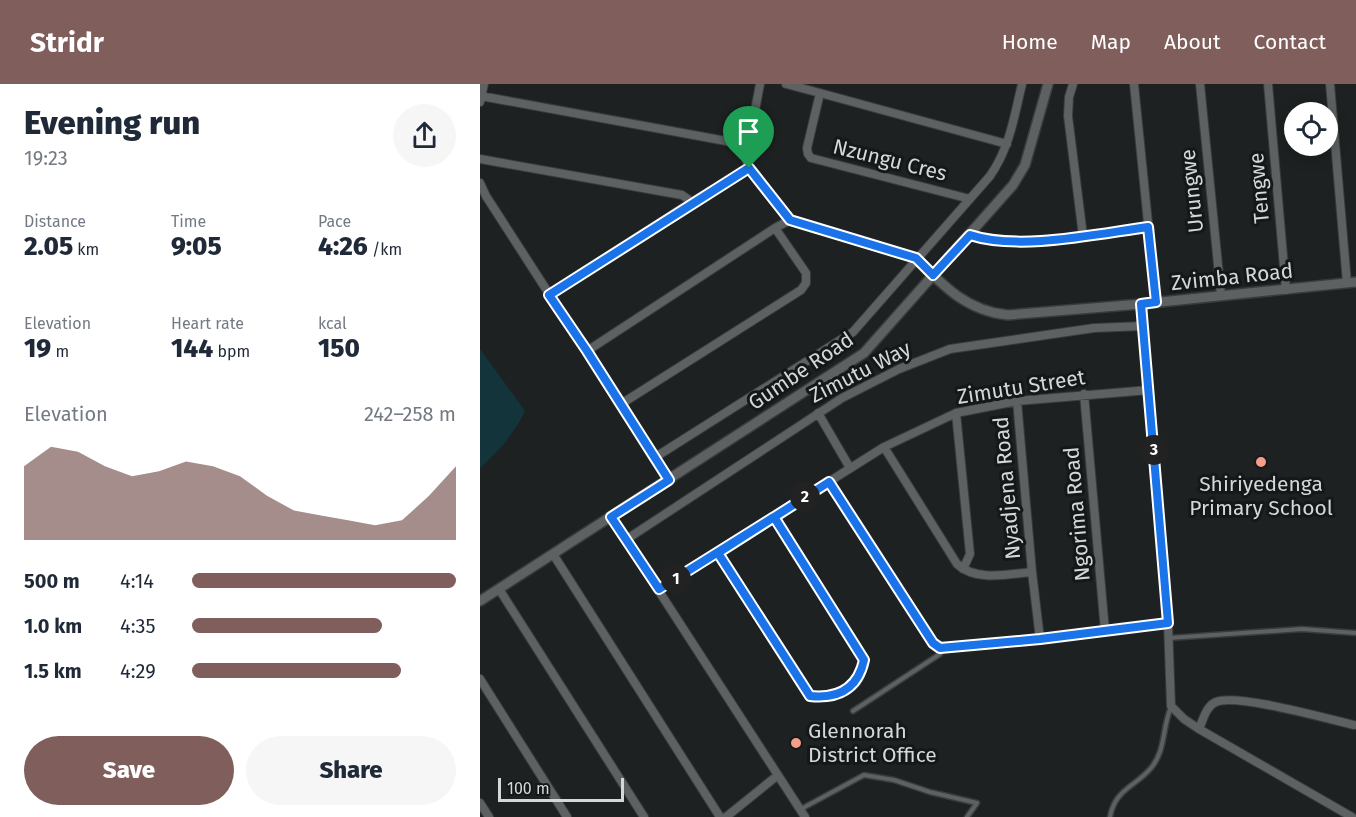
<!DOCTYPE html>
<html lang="en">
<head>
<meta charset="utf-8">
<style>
	:root { --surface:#fff; --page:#f6f6f7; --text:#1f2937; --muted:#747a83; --accent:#7f5e5c }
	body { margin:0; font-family:"Fira Sans",sans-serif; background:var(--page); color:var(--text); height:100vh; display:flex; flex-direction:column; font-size:22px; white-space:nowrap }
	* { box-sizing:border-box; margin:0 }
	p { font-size:20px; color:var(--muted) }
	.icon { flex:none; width:33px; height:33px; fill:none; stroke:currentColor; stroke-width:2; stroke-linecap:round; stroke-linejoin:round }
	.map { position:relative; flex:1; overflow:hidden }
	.panel { display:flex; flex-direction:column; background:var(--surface); width:480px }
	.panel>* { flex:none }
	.buttons { position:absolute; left:804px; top:18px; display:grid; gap:12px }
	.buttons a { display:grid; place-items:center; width:54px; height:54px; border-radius:50%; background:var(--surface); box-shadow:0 3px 15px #0003; font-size:30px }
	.scale { position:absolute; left:18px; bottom:15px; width:126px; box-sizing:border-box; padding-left:6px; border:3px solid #d6d8d8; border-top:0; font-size:16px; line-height:21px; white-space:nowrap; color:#d6d8d8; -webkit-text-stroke:4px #151818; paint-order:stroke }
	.pin { position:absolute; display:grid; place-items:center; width:51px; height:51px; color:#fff; margin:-62px -26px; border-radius:50% 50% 50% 0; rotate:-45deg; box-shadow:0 0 6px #0007 }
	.pin .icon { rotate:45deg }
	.km { position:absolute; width:30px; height:30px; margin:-15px; border-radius:50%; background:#222; color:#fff; font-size:16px; line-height:30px; text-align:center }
	.round { display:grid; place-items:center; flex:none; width:63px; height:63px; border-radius:32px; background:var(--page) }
	.headline { display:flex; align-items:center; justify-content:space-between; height:102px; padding:0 24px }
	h1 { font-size:33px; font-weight:800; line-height:45px }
	.figures { display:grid; grid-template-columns:repeat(3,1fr); gap:9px; height:102px; padding:6px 24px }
	.figures div { display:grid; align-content:center }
	.figures b { font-size:26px; font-weight:800 }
	.figures small { font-size:16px; font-weight:400 }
	.figures p { font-size:16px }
	.chart { height:168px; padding:12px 24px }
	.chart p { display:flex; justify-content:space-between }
	.chart svg { width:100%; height:108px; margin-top:6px; fill:var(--accent); opacity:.7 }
	.button { display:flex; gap:12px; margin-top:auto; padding:12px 24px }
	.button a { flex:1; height:69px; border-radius:36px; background:var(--accent); color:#fff; font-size:24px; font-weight:800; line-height:69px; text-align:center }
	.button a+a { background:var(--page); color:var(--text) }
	ul { padding:0 24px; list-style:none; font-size:20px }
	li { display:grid; grid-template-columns:96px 72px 1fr; align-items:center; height:45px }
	li i { height:15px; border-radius:8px; background:var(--accent) }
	header { display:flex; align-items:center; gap:36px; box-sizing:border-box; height:84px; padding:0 30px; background:var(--accent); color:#fff }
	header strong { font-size:28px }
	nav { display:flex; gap:33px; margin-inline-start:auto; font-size:21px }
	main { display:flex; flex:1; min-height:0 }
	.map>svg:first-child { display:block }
	.green { fill:#13343b }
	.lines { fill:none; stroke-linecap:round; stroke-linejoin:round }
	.service-casing { stroke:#393b3c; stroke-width:7 }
	.minor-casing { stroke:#393b3c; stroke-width:10 }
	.tertiary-casing { stroke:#393b3c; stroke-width:12 }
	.service { stroke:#5d6162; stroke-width:4 }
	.minor { stroke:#5d6162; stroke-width:8 }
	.tertiary { stroke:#5d6162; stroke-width:9 }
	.route-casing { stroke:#fff; stroke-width:12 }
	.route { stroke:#1a73e8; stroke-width:8 }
	.poi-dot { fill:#f49e89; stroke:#151818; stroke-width:2 }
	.labels { text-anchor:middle; stroke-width:6; stroke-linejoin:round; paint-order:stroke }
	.street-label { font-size:21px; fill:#d6d8d8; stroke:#151818 }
	.poi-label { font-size:21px; fill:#d6d8d8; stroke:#151818 }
</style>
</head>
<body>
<header>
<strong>Stridr</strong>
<nav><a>Home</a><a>Map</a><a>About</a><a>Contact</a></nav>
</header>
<main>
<section class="panel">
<div class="headline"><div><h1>Evening run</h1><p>19:23</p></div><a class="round"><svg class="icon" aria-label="share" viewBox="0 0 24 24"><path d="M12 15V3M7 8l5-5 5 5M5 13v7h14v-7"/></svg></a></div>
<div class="figures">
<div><p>Distance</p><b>2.05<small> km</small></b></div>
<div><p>Time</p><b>9:05</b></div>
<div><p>Pace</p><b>4:26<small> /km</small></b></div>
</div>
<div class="figures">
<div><p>Elevation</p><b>19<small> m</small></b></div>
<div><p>Heart rate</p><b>144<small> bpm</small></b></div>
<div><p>kcal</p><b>150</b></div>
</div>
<div class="chart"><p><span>Elevation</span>242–258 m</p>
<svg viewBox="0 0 160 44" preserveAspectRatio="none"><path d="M0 44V14L10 6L20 8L30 14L40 18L50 16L60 12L70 14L80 18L90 26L100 32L110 34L120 36L130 38L140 36L150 26L160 14V44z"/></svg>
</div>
<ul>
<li><b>500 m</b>4:14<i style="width:100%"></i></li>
<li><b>1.0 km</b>4:35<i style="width:72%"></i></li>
<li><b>1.5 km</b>4:29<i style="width:79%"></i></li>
</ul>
<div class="button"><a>Save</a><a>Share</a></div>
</section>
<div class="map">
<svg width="876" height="733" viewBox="0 0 876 733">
	<rect width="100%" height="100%" fill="#1e2122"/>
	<!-- green -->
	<path class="green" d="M0,265L45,327C34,350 19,367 0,384Z"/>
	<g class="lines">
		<!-- service casing -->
		<g class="service-casing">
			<path id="service" d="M689,554L822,545L876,549
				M373,627L460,570V564
				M321,725L384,691L414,696L450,708L497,719L487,733
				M630,733C635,705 655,703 671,684C686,666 682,644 691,623"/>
		</g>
		<!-- minor casing -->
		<g class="minor-casing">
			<path id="minor" d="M280,0L266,74L267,79L310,136
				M306,0L340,9
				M593,0L589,13L588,32L603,152
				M654,0L676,218
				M720,0L741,211
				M788,0L806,206
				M850,0L867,199
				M1,12L268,61
				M0,18L4,0
				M0,75L202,111L212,118
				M0,99L6,112L189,396
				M490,115L331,74L328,70L327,64L340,9L527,60
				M490,151C539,167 615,150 668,143
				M69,211L212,118L269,84
				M661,220L688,539L691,622L704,635L719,645L872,733
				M107,267L295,144L310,136L436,174
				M604,310L625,547
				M537,317L552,488L560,555
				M141,320L321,206L326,199V189L295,144
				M338,329L370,384
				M476,329L490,470L483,485
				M404,363L477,480C496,498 529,490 552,488
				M174,374L373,248L510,92C530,63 534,33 542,0
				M349,398L453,559L460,564L560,555L688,539
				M131,433L325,733
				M147,455L362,314L419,285L470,265L614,244L663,242
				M238,469L330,612C344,613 366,610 376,599C381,592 383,584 384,576L294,433
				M73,470L240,733
				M19,505L164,733
				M179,505L404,363L476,329L537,317L669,306
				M0,595L87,733
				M719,645C723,636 726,622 736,618C756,609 848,635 874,641
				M0,719L9,733
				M246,733L298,691"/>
		</g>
		<!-- tertiary casing -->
		<g class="tertiary-casing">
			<path id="tertiary" d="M436,174C463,202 487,227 528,231L661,220L876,198
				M0,517L384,269L533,101L545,81L568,0"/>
		</g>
		<!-- service -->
		<use href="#service" class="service"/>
		<!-- minor -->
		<use href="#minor" class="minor"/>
		<!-- tertiary -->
		<use href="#tertiary" class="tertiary"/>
	</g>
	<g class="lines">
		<!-- route casing -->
		<g class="route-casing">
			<path id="route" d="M269,84L69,211L107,267L189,396L131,433L179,505L294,433L384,576C378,604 359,615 330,612L238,469L349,398L453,559L460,564L560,555L688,539L661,220L676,218L668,143C616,150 539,167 490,151L453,191L436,174L310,136L269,84"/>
		</g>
		<!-- route -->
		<use href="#route" class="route"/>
	</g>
	<!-- markers -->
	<g class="poi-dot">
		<circle cx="781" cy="378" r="6"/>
		<circle cx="316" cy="659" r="6"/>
	</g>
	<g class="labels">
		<!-- street labels -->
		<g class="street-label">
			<text transform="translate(410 76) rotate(14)" y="7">Nzungu Cres</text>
			<text transform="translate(779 104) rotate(-95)" y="7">Tengwe</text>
			<text transform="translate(712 107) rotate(-96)" y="7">Urungwe</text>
			<text transform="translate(752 193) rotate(-6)" y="7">Zvimba Road</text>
			<text transform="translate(321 287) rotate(-34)" y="7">Gumbe Road</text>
			<text transform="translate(380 288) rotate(-27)" y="7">Zimutu Way</text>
			<text transform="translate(541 303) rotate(-9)" y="7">Zimutu Street</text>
			<text transform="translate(527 404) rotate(-95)" y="7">Nyadjena Road</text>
			<text transform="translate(597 430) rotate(-95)" y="7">Ngorima Road</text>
		</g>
		<!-- poi labels -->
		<g class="poi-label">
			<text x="781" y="407">Shiriyedenga<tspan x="781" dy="24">Primary School</tspan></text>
			<text x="328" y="654" text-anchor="start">Glennorah<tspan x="328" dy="24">District Office</tspan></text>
		</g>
	</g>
</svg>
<div class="buttons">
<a><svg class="icon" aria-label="locate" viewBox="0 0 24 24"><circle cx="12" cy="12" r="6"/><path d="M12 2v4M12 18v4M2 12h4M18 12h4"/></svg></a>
</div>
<div class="scale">100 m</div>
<div class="pin" style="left:269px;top:84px;background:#1e9e55"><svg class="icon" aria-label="arrive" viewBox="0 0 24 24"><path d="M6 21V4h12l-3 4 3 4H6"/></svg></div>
<b class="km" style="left:196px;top:495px">1</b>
<b class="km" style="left:325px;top:413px">2</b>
<b class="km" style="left:674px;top:366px">3</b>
</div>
</main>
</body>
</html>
